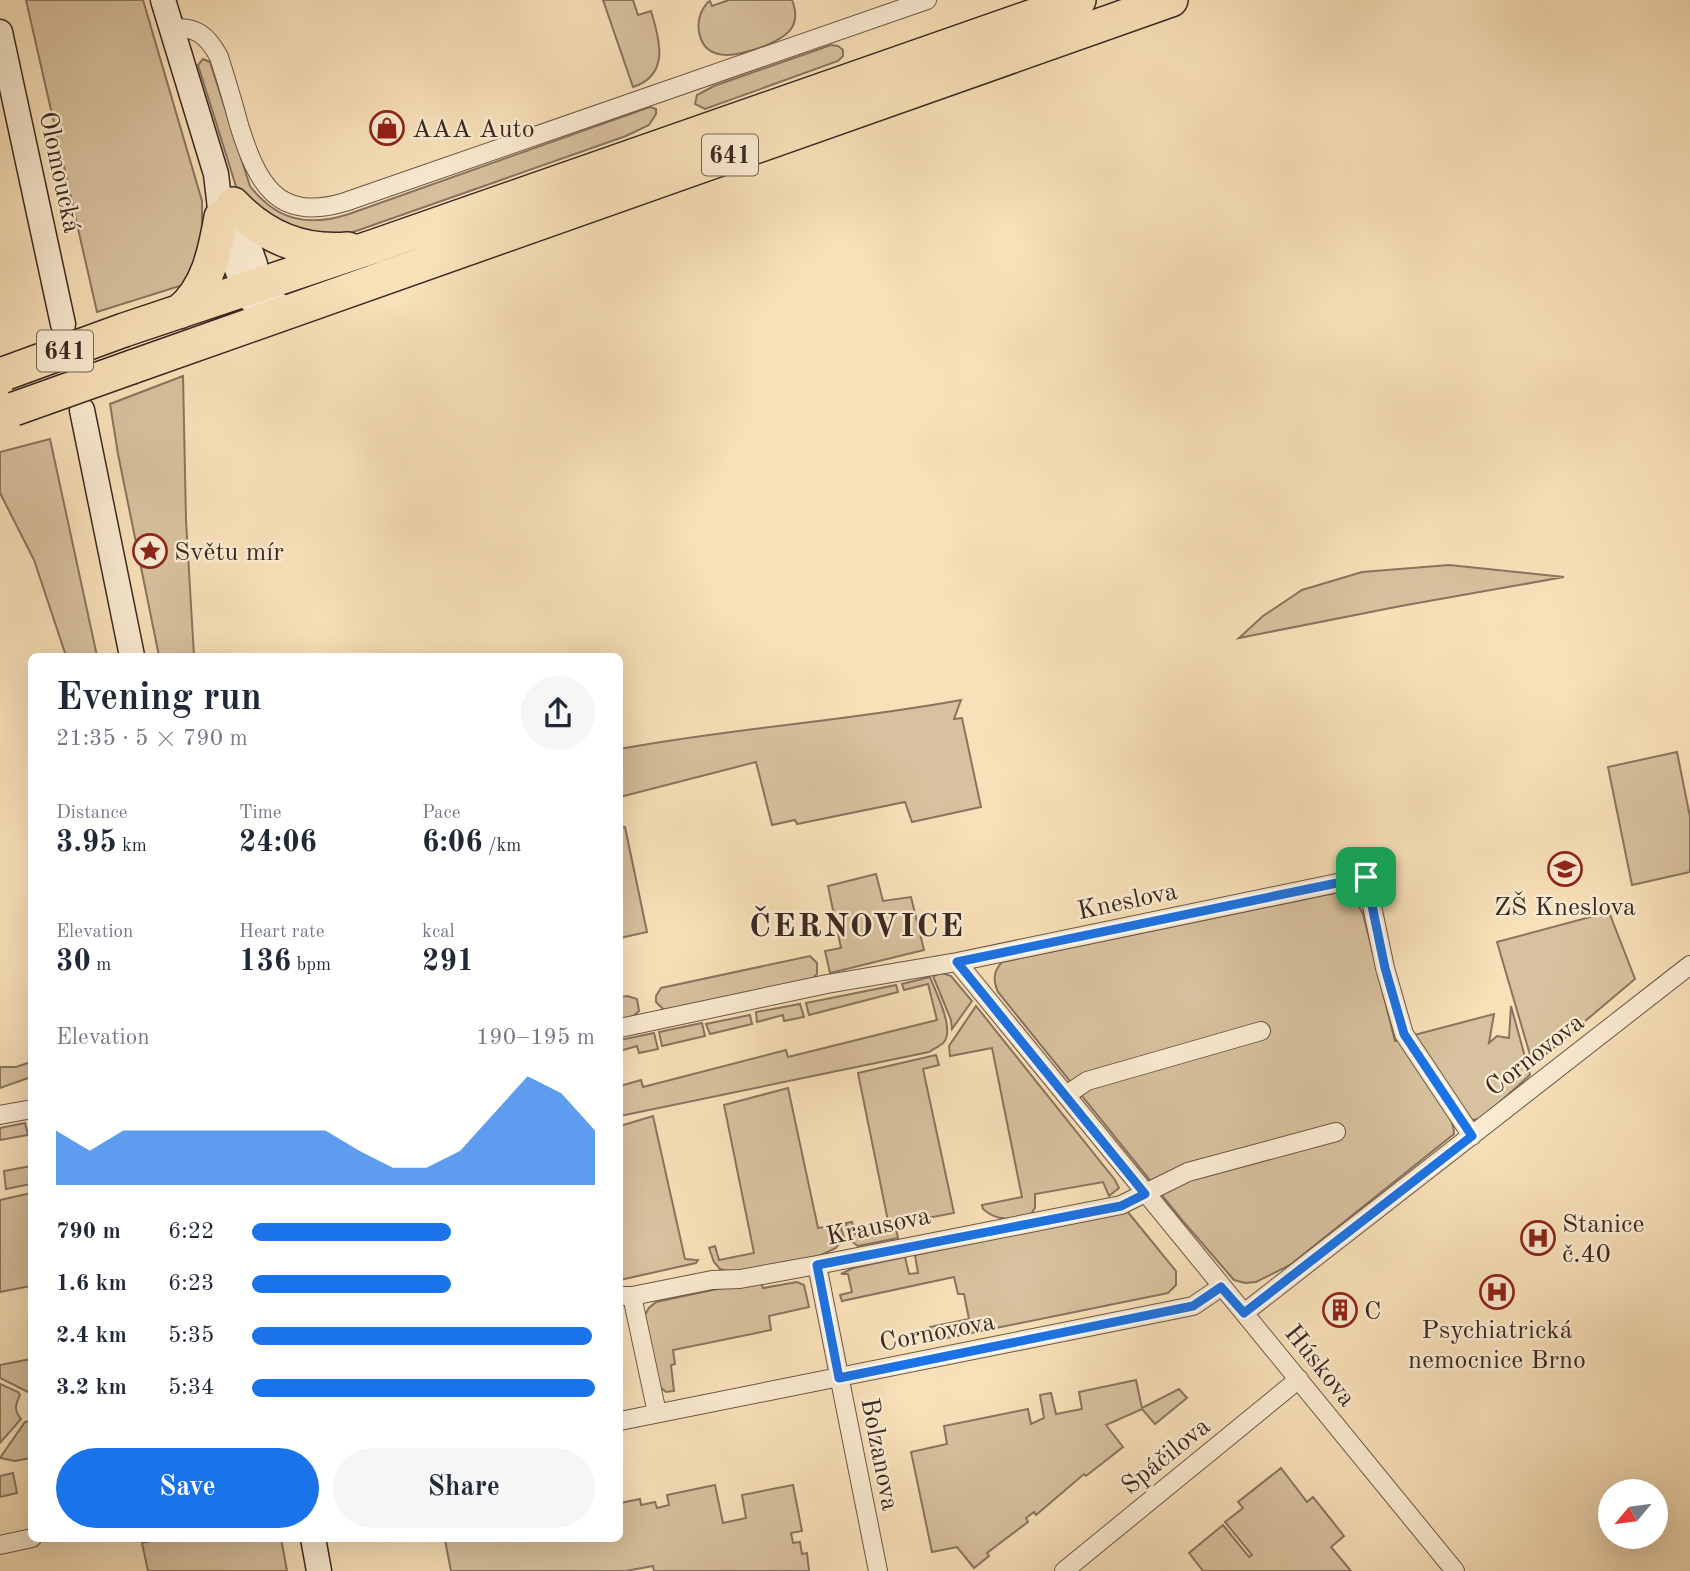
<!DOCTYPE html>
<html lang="en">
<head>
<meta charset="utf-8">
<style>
	:root { --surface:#fff; --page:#f6f6f7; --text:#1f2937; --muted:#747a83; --accent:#1a73e8 }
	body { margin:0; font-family:"Old Standard TT",serif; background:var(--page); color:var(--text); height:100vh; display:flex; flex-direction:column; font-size:26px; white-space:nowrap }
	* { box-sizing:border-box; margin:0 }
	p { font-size:23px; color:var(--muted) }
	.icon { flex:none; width:38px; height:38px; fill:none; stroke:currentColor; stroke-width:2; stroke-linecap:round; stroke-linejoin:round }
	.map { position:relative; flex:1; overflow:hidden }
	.sheet { position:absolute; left:28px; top:653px; width:595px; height:889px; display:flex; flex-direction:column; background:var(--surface); border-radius:10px; box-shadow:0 7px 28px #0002 }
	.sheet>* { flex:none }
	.needle { width:46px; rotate:241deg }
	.buttons { position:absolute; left:1598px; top:1479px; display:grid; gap:14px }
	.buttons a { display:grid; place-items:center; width:70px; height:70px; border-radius:50%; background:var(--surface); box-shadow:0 7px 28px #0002; font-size:35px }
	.pin { position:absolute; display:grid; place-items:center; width:60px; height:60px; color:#fff; margin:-30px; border-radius:14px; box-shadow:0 4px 10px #0006 }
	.round { display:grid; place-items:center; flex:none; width:74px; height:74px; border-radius:37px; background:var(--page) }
	.summary { display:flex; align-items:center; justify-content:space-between; height:119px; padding:0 28px }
	h1 { font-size:38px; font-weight:800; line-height:52px }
	.figures { display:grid; grid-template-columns:repeat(3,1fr); gap:10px; height:119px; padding:7px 28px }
	.figures div { display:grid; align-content:center }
	.figures b { font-size:30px; font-weight:800 }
	.figures small { font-size:19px; font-weight:400 }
	.figures p { font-size:19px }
	.chart { height:196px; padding:14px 28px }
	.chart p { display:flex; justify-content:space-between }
	.chart svg { width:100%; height:126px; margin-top:7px; fill:var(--accent); opacity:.7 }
	.cta { display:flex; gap:14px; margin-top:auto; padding:14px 28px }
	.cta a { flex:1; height:80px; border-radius:42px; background:var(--accent); color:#fff; font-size:28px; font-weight:800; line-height:80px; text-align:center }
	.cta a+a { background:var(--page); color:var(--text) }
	ul { padding:0 28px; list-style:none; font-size:23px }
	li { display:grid; grid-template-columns:112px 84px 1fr; align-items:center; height:52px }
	li i { height:18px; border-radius:9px; background:var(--accent) }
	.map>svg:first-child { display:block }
	.green { fill:#d8c19e; stroke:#897460; stroke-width:2 }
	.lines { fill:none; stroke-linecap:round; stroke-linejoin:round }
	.street-casing { stroke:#6a5648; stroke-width:20 }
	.secondary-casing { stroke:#3a2822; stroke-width:27 }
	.highway-casing { stroke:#3a2822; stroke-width:36 }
	.street { stroke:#faebd1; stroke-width:18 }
	.secondary { stroke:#faebd1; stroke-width:24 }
	.highway { stroke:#f8e0b8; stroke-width:33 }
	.highway-bridge-casing { stroke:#3a2822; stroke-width:36; stroke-linecap:butt }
	.highway-bridge { stroke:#f8e0b8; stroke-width:33 }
	.route-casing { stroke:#fff; stroke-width:14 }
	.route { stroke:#1a73e8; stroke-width:9 }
	.labels { text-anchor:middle; stroke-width:5; stroke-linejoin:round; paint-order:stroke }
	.shield { fill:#faebd1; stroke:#746256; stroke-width:2 }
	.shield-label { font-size:24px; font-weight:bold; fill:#3a2822 }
	.poi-label { font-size:26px; fill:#3a2822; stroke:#faebd1; text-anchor:start }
	.street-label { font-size:26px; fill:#3a2822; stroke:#faebd1 }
	.district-label { font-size:33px; font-weight:bold; letter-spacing:2px; fill:#3a2822; stroke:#faebd1 }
</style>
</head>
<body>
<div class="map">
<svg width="1690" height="1571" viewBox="0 0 1690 1571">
	<rect width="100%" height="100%" fill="#f8e0b8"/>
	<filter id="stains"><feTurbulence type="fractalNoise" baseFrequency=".00286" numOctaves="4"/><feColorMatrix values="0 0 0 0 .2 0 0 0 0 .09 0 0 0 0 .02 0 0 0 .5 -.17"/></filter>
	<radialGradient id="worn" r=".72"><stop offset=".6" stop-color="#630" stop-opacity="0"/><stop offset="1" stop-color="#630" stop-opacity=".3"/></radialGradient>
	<!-- green -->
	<path class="green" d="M26,0H143L202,201V233L198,261L183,285L97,312Z
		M603,0H633L638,15L651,11C660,40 670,75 633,87Z
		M729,0H792C803,28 785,38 762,47C740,55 705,65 699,32C697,20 700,11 708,2L710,1L712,6Z
		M831,45L838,46L843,50V56L838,61L705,109L695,104L697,95L714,86Z
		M203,59L210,62L250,186C277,221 309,227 349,214L650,107L656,109V114L649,125L626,136L359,230L334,238L293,236L239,196L198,65Z
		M183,376L186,520L194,656H159L118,454L110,404Z
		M50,439L97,656H66L34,560L0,493V452Z
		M1449,565L1564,577L1401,606L1239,638L1263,616L1302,590L1362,572Z
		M961,700L954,719L962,718L981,807L912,822L905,802L797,824L795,820L772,825L756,762L620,797V749C733,728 848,721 961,700Z
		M1677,752L1690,817V872L1632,885L1608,767Z
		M625,827L647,932L620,938V828Z
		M876,874L883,901L911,897L924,950L830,973L825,951L841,948L828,886Z
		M1340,892L1356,901L1363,914L1395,1041L1403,1039C1416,1060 1454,1110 1454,1134L1290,1265L1256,1282L1245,1283L1234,1280L1182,1220L998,992C993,980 993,972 1002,962Z
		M1609,912L1635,979L1533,1065L1497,942Z
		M810,956L817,963V974L812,979L664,1010L656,1002V996L661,988Z
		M942,973L951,976L972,1001L952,1029L951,1020L933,976Z
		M930,977C935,991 955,1028 944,1042C941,1046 933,1049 929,1052L620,1116V1086L641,1080L643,1087L786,1050L788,1057L937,1020L928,984L904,990L902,984Z
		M896,985L898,992L809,1015L806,1003Z
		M627,996L637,999L639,1011L632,1017L620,1020V997Z
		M800,1004L804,1017L784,1021L783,1015L757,1022L756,1012Z
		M976,1006L1115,1180L1119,1188L1109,1196L1103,1182L1035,1194V1208L1031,1214C1012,1219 999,1223 983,1209L982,1205L1022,1197L992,1048L950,1056L949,1046Z
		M1511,1006L1530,1075L1482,1118L1473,1120L1466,1117L1414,1035L1494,1014L1489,1043L1497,1036L1509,1038Z
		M750,1015L752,1024L710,1034L706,1024Z
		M702,1023L705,1036L662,1046L659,1032Z
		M654,1033L658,1049L639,1053L637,1046L620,1051V1040Z
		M936,1055L939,1065L923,1069L954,1213L895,1224L898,1238L858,1246C848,1240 848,1233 846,1223L852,1222L855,1234L889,1226L858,1073Z
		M31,1062V1077L0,1088V1067H16Z
		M788,1088L818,1228L840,1225L844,1237L836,1248L819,1256L739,1274L720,1269L714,1262L709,1248L715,1246L719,1260L754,1253L724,1105Z
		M653,1116L685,1259L698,1260L696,1263L620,1280V1126Z
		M25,1123L28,1135L0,1140V1128Z
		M31,1166V1184L6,1189L4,1171Z
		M31,1193V1286L0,1292V1200Z
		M1127,1211L1176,1271V1285L1168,1293L932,1341L930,1327L969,1319L964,1294H958L954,1277L842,1301L840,1295L852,1292L848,1274H841L853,1268L905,1257L909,1274L918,1273L915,1255Z
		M760,1280L763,1288L797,1282L804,1285L809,1307L769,1316L771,1330L673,1350L675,1364L671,1365L674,1391L666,1392L660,1387L643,1318L649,1308L656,1302Z
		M31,1359V1390L28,1392L0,1378V1365Z
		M1136,1380L1142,1408L1179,1389L1187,1398L1155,1424L1142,1409L1106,1425L1123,1447L1086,1476L1084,1474L1036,1515L1034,1512L1026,1518L1028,1522L987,1553L989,1556L974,1568L957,1547L932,1552L911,1452L947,1444L944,1426L1028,1409L1031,1424L1044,1418L1040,1395L1051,1393L1056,1414L1082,1409L1079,1392Z
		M0,1384L18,1392L20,1395C15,1405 14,1410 21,1419L0,1443Z
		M31,1421V1458L15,1461L0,1458L25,1422Z
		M1281,1468L1307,1502L1313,1497L1344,1536L1331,1547L1351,1571H1203L1189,1553L1223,1525L1249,1557L1252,1555L1225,1522L1243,1508L1238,1502Z
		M13,1473L17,1493L0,1497V1476Z
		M715,1485L723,1523L746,1518L742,1495L793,1485L802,1531L791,1533L793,1543L800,1542L802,1554L807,1553L809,1571H654L653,1566L626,1571H451L445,1540L455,1538H620V1503L640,1499L641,1505L655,1502L657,1508L669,1505L667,1495Z
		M162,1538H281L287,1571H148L142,1543Z"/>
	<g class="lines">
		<!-- street casing -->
		<g class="street-casing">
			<path id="street" d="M172,29C195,25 208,36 219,57C226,79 233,102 239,125C257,182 276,223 345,202L927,0
				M957,962L1455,1571
				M620,1028L827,984L957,962L1366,877L1385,968L1404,1034L1472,1136
				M1066,1095L1087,1081L1261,1031
				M0,1115L32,1109
				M817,1265L878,1571
				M620,1296H632L712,1280L740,1279L817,1265L1121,1205L1188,1172L1336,1132
				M632,1296L657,1413
				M1244,1313L1690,965
				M620,1421L1193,1306L1221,1287
				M0,1545L32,1538
				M1064,1571L1299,1379"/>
		</g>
		<!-- secondary casing -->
		<g class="secondary-casing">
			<path id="secondary" d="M163,0L216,174L221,217L236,267L241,279L263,298L289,310
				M0,32L63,324
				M235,208L255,264L251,300
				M82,410L132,656
				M313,1538L319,1571"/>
		</g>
		<!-- highway casing -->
		<g class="highway-casing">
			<path id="highway" d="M233,204C264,237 303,253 348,249
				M179,312C208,289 215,251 221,217
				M124,330L375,246L1079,0
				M132,367L1171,0"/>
		</g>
		<!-- street -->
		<use href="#street" class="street"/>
		<!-- secondary -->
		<use href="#secondary" class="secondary"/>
		<!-- highway -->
		<use href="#highway" class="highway"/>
		<!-- highway-bridge casing -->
		<g class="highway-bridge-casing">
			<path id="highway-bridge" d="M6,373L124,330
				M14,409L132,367"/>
		</g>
		<!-- highway-bridge -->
		<use href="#highway-bridge" class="highway-bridge"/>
	</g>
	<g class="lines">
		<!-- route casing -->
		<g class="route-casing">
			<path id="route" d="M1366,877L1385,968L1404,1034L1472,1136L1244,1313L1221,1287L1193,1306L839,1378L817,1265L1121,1206L1145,1194L957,962Z"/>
		</g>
		<!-- route -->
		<use href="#route" class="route"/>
	</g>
	<!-- icons -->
	<defs>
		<g id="shop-ring" transform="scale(1.75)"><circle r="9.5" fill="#faebd1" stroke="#8f2418" stroke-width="1.5"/><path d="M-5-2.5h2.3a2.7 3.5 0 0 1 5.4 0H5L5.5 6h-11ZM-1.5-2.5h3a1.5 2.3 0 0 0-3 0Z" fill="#8f2418"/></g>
		<g id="sight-ring" transform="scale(1.75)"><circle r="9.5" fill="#faebd1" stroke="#8f2418" stroke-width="1.5"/><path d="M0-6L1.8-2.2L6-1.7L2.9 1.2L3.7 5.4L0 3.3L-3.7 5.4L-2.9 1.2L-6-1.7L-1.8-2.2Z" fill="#8f2418"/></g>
		<g id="school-ring" transform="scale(1.75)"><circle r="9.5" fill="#faebd1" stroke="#8f2418" stroke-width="1.5"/><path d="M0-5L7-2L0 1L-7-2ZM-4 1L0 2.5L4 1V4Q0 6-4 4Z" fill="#8f2418"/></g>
		<g id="hospital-ring" transform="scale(1.75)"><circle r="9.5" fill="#faebd1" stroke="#8f2418" stroke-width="1.5"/><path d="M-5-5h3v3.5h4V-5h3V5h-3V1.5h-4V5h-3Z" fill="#8f2418"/></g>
		<g id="building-ring" transform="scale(1.75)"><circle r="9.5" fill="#faebd1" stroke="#8f2418" stroke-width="1.5"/><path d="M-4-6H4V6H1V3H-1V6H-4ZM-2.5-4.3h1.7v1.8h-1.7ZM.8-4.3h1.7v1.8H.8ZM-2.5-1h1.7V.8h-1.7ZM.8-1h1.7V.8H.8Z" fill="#8f2418"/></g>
	</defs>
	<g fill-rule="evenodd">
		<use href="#shop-ring" x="387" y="128"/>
		<use href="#sight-ring" x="150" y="551"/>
		<use href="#school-ring" x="1565" y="869"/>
		<use href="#hospital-ring" x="1538" y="1238"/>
		<use href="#hospital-ring" x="1497" y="1292"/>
		<use href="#building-ring" x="1340" y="1310"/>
	</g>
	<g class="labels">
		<!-- shield labels -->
		<g class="shield">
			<rect x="702" y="134.5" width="56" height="41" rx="5"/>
			<rect x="37" y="330.5" width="56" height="41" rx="5"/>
		</g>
		<g class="shield-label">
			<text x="730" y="163">641</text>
			<text x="65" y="359">641</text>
		</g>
		<!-- poi labels -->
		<g class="poi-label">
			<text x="412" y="137">AAA Auto</text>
			<text x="174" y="560">Světu mír</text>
			<text x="1565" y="915" text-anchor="middle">ZŠ Kneslova</text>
			<text x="1562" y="1232">Stanice<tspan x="1562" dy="30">č.40</tspan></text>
			<text x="1364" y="1319">C</text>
			<text x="1497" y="1338" text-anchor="middle">Psychiatrická<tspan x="1497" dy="30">nemocnice Brno</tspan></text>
		</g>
		<!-- street labels -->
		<g class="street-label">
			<text transform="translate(61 172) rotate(78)" y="9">Olomoucká</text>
			<text transform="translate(1127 900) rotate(-12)" y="9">Kneslova</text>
			<text transform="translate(1534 1054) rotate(-38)" y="9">Cornovova</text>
			<text transform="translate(878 1225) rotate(-12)" y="9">Krausova</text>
			<text transform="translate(937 1331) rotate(-11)" y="9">Cornovova</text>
			<text transform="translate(1321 1365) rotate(51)" y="9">Húskova</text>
			<text transform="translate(881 1454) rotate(79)" y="9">Bolzanova</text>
			<text transform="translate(1165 1455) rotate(-39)" y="9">Spáčilova</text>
		</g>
		<!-- district labels -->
		<g class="district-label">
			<text x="857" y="936">ČERNOVICE</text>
		</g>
	</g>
	<rect width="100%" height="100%" filter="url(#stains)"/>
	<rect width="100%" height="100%" fill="url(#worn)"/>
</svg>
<div class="buttons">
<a><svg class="needle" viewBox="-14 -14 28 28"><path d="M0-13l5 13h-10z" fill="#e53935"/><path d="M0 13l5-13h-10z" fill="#747a83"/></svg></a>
</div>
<div class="pin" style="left:1366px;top:877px;background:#1e9e55"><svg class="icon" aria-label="arrive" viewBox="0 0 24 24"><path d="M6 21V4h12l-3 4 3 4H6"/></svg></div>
<section class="sheet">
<div class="summary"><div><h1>Evening run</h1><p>21:35 · 5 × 790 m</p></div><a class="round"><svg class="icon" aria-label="share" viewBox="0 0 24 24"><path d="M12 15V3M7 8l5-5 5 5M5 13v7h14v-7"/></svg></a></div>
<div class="figures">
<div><p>Distance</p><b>3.95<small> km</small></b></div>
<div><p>Time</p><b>24:06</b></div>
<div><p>Pace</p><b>6:06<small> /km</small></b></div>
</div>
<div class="figures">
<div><p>Elevation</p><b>30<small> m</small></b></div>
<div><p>Heart rate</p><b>136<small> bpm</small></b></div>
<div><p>kcal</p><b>291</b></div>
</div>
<div class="chart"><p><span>Elevation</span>190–195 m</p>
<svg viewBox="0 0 160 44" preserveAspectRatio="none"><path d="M0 44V25L10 32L20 25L30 25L40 25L50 25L60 25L70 25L80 25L90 32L100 38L110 38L120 32L130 19L140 6L150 12L160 25V44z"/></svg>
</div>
<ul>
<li><b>790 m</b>6:22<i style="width:58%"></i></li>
<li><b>1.6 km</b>6:23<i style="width:58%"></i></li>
<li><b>2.4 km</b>5:35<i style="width:99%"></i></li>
<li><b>3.2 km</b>5:34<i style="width:100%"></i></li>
</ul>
<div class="cta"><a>Save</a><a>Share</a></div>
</section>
</div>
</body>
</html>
